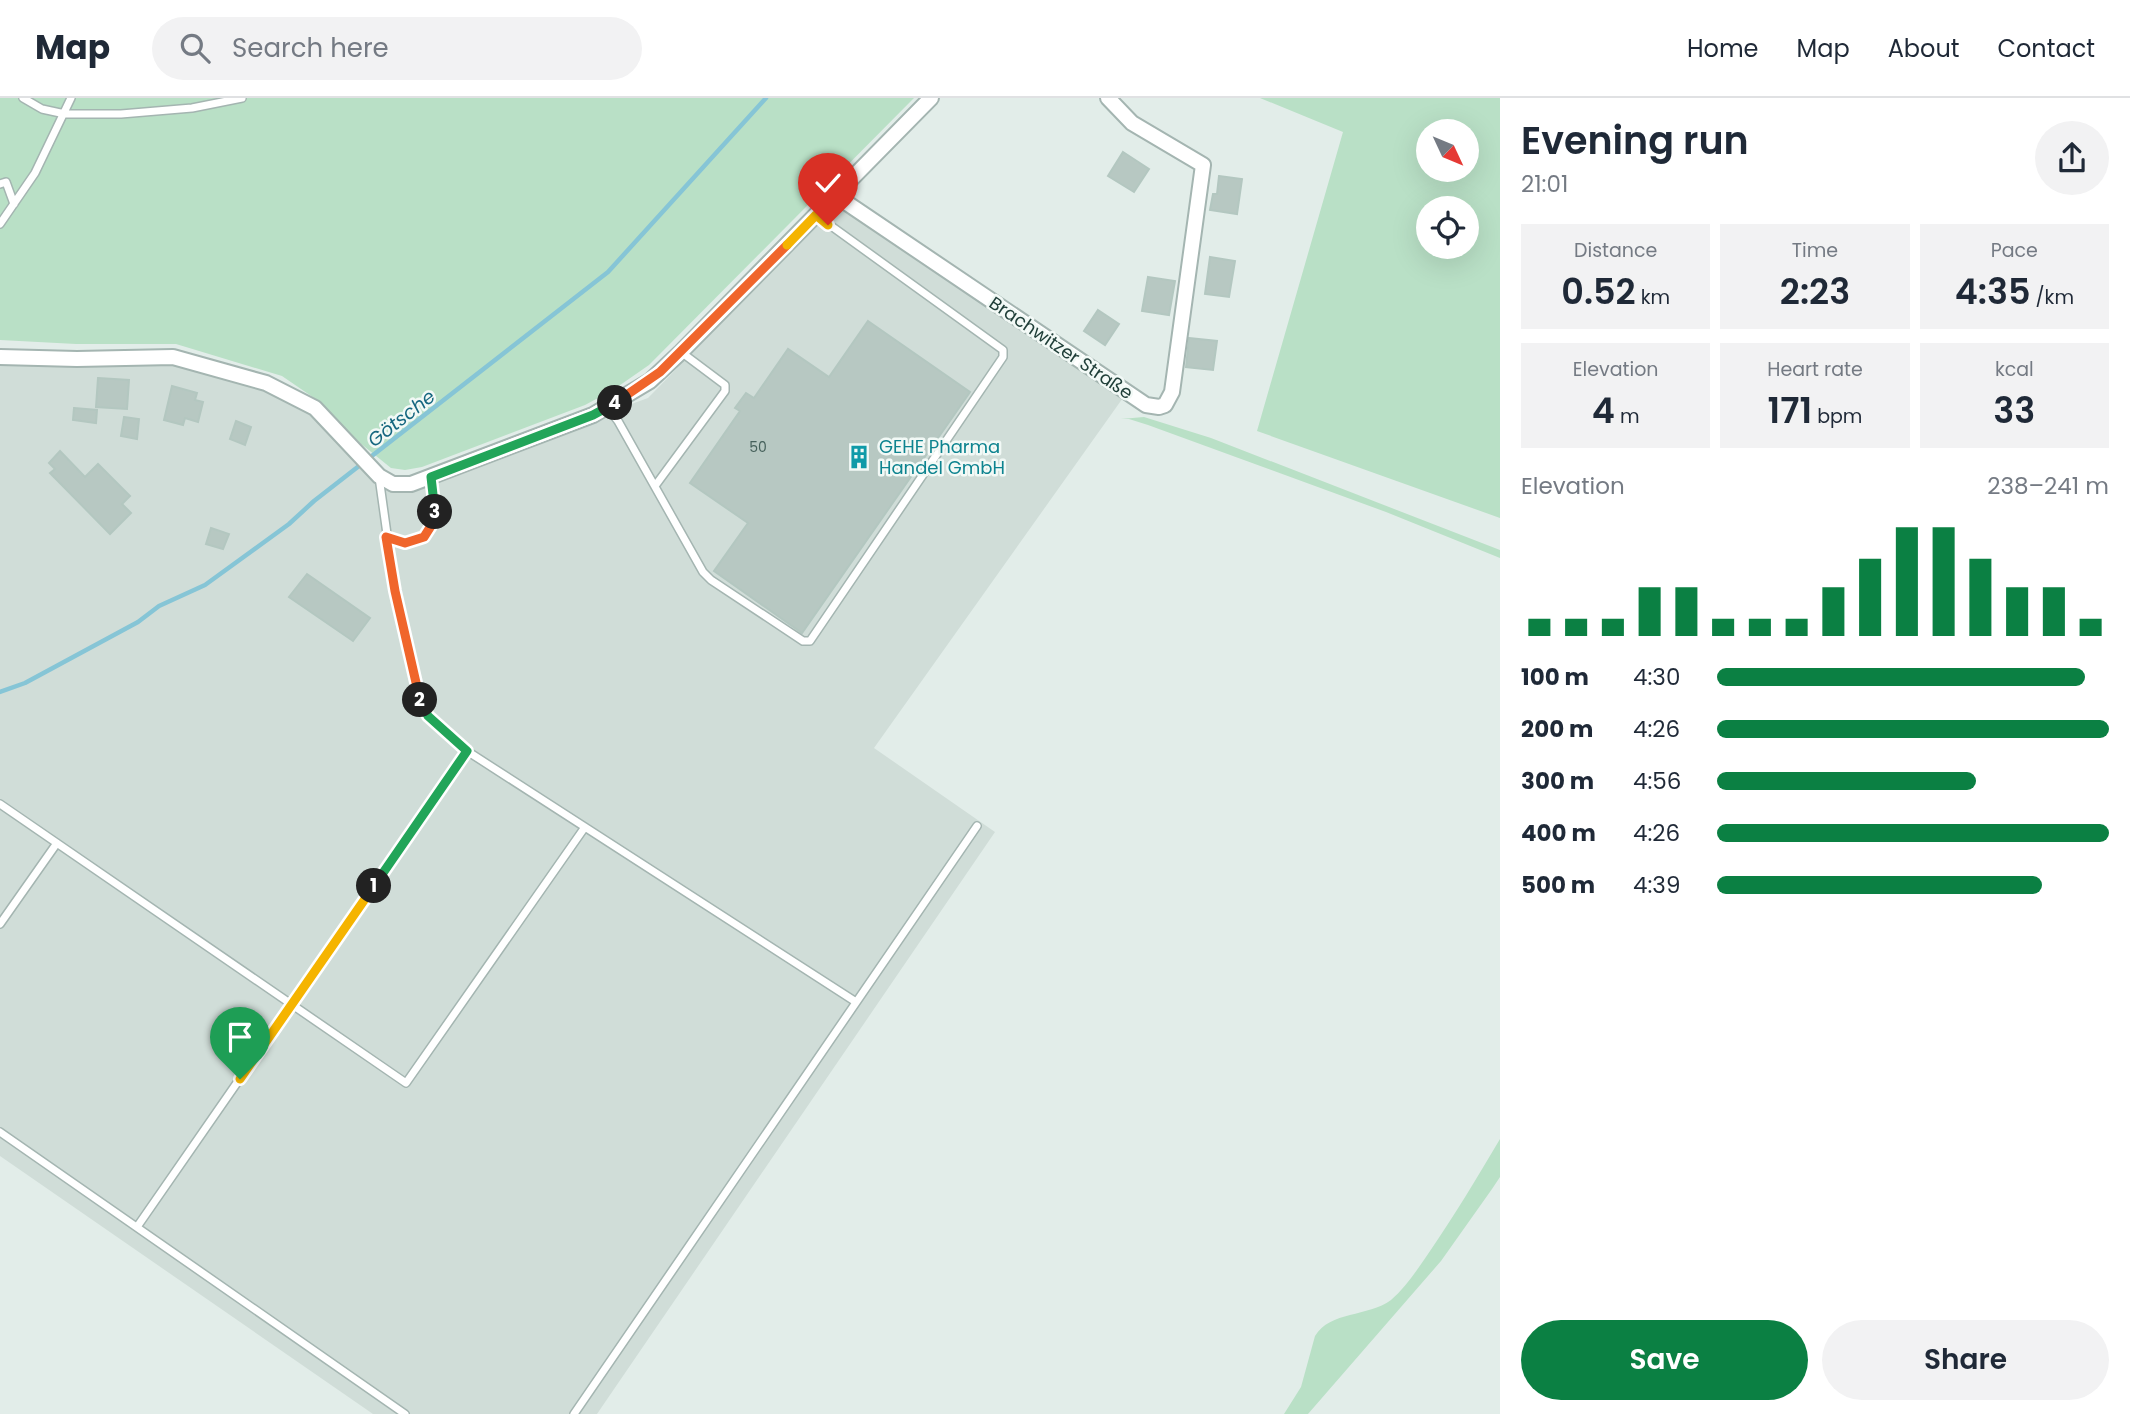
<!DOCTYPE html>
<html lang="en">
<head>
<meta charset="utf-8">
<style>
	:root { --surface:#fff; --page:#f2f2f3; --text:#1f2937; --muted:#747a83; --line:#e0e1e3; --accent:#0b8043 }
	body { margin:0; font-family:Poppins,sans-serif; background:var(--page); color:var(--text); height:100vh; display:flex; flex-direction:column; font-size:26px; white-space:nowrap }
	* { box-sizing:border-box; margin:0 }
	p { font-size:23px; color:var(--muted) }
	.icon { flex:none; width:38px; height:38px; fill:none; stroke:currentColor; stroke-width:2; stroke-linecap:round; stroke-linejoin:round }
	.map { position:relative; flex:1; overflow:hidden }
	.side { display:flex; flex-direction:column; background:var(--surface); width:630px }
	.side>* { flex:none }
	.needle { width:46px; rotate:134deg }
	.controls { position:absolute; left:1416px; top:21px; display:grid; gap:14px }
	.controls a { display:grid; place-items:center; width:63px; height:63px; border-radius:50%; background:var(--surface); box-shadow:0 7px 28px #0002; font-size:35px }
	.pin { position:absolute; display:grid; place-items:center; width:60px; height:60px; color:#fff; margin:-72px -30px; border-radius:50% 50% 50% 0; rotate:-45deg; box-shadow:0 0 7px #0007 }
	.pin .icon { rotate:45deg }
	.km { position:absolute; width:35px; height:35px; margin:-18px; border-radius:50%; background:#222; color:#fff; font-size:19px; line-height:35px; text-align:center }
	.round { display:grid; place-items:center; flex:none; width:74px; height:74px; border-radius:37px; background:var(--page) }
	.summary { display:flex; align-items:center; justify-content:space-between; height:119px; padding:0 21px }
	h1 { font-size:38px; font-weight:600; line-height:52px }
	.figures { display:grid; grid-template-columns:repeat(3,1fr); gap:10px; height:119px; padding:7px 21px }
	.figures div { display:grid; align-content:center; border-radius:0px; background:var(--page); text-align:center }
	.figures b { font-size:35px; font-weight:600 }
	.figures small { font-size:19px; font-weight:400 }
	.figures p { font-size:19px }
	.chart { height:196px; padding:14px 21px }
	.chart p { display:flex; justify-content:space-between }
	.chart svg { width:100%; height:126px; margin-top:7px; stroke:var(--accent); stroke-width:6 }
	.primary-button { display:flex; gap:14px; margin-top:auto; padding:14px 21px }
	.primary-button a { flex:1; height:80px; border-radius:42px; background:var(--accent); color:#fff; font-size:28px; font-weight:600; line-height:80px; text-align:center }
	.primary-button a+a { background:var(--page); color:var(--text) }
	ul { padding:0 21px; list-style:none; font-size:23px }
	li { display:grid; grid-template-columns:112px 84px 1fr; align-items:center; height:52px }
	li i { height:18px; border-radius:9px; background:var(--accent) }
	header { display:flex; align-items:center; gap:42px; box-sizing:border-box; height:98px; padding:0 35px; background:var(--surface); border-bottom:2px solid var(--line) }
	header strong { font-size:33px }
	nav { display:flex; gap:38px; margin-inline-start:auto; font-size:24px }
	.search { width:490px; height:63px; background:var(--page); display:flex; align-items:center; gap:18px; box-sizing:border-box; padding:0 24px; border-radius:38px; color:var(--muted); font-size:26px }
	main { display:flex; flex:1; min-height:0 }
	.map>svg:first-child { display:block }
	.built { fill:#d0ddd8 }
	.green { fill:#b9e0c6; fill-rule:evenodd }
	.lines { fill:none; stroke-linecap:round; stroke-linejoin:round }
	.stream { stroke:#86c5d6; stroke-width:4.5 }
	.building { fill:#b7c8c2; stroke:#b3c7c0; stroke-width:2 }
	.service-casing { stroke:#a4b5b1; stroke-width:10 }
	.minor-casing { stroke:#a4b5b1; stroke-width:18 }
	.service { stroke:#fff; stroke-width:7 }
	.minor { stroke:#fff; stroke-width:14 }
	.split-1-casing { stroke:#fff; stroke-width:14 }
	.split-2-casing { stroke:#fff; stroke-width:14 }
	.split-3-casing { stroke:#fff; stroke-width:14 }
	.split-4-casing { stroke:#fff; stroke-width:14 }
	.split-5-casing { stroke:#fff; stroke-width:14 }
	.split-6-casing { stroke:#fff; stroke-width:14 }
	.split-1 { stroke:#f5b400; stroke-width:9 }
	.split-2 { stroke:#22a559; stroke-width:9 }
	.split-3 { stroke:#f0652b; stroke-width:9 }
	.split-4 { stroke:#22a559; stroke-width:9 }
	.split-5 { stroke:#f0652b; stroke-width:9 }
	.split-6 { stroke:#f5b400; stroke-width:9 }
	.labels { text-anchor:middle; stroke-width:5; stroke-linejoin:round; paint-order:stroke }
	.number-label { font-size:14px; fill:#46615b }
	.street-label { font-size:18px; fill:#203f39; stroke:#f2f9f6 }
	.culture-label { font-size:18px; fill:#0d838f; stroke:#f2f9f6; text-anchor:start }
	.water-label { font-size:19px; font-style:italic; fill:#166780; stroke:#f2f9f6 }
</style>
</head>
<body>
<header>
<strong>Map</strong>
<div class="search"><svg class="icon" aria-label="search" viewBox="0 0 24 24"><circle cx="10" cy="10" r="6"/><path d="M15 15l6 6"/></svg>Search here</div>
<nav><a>Home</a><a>Map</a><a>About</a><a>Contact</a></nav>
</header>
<main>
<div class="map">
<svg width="1500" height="1316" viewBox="0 0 1500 1316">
	<rect width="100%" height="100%" fill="#e2ede9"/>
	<!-- built -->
	<path class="built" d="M843,107L1125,297L874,650L995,734L597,1316H373L0,1058V259H173L266,285L315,310L379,378L411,386L648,300L828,116Z"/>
	<!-- green -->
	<path class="green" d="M0,0H914L649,267L613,292L585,307L422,369L405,372L391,370L360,345L320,304L282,278L176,246H76L0,242Z
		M1260,0H1500V420L1257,333L1343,34ZM1428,33H1466V72H1428ZM1428,110H1466V149H1428Z
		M1144,319L1211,340L1500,452V460L1386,414L1148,327L1129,321H1121Z
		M1500,1041V1079L1492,1091L1441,1163L1308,1316H1284L1301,1289L1315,1238C1330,1213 1368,1219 1391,1202C1406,1189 1417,1172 1428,1156C1454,1118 1477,1080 1500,1041Z"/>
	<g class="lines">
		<!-- stream -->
		<path class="stream" d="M0,594L25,585L138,524L159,508L205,487L289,426L314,403L608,174L766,0"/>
	</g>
	<!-- building -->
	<path class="building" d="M1123,54L1149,71L1134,94L1108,78Z
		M1219,78L1242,81L1237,116L1210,112L1213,96H1217Z
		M1210,159L1235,163L1229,199L1205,196Z
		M1148,179L1175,183L1169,217L1142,213Z
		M1098,212L1119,226L1105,247L1084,233Z
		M868,223L970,294L802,535L714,473L748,425L690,385L740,313L735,310L746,295L754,300L788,251L829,279Z
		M1189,240L1217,243L1213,272L1186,269Z
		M98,280L129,282L127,311L96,309Z
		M172,288L197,295L195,302L203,304L198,324L185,320L183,327L164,322Z
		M74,310L97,312L96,325L73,322Z
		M124,319L139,321L137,341L121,338Z
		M236,323L251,329L245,347L230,341Z
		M60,353L85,379L98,366L130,398L122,406L131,415L110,436L50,375L55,371L49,365Z
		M211,430L229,436L223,451L206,446Z
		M307,476L370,520L353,543L289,499Z"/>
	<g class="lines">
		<!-- service casing -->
		<g class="service-casing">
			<path id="service" d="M23,0L42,11L65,16H121L192,10L242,0
				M0,86L6,84L14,106
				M0,126L35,75L71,0
				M608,310L618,323L703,474L711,482L803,543H810L1003,259V252L816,117
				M379,379L395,493L419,598L428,618L467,653L856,904
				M655,388L725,293V287L681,254
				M386,439L405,445L424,439L436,420L431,379
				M0,706L406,985L585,729
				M0,826L57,745
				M0,1034L405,1316
				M137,1129L467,653
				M574,1316L977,728"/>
		</g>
		<!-- minor casing -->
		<g class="minor-casing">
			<path id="minor" d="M835,97L1146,307L1159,309L1165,307L1172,294L1203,67L1132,25L1108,0
				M0,259L77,261L173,259L266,285L315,310L379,378L393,386H411L593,317L650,283L681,254L931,0"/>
		</g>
		<!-- service -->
		<use href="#service" class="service"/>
		<!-- minor -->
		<use href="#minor" class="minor"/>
	</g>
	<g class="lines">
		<!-- split-1 casing -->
		<g class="split-1-casing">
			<path id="split-1" d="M240,981L374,788"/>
		</g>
		<!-- split-2 casing -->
		<g class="split-2-casing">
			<path id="split-2" d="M374,788L467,653L428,618L420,602"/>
		</g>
		<!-- split-3 casing -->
		<g class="split-3-casing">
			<path id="split-3" d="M420,602L395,493L386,439L405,445L424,439L436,420L435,414"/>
		</g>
		<!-- split-4 casing -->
		<g class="split-4-casing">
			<path id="split-4" d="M435,414L431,379L593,317L615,305"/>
		</g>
		<!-- split-5 casing -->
		<g class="split-5-casing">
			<path id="split-5" d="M615,305L660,274L787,147"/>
		</g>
		<!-- split-6 casing -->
		<g class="split-6-casing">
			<path id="split-6" d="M787,147L816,117L828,127"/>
		</g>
		<!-- split-1 -->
		<use href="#split-1" class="split-1"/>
		<!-- split-2 -->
		<use href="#split-2" class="split-2"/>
		<!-- split-3 -->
		<use href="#split-3" class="split-3"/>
		<!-- split-4 -->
		<use href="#split-4" class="split-4"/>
		<!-- split-5 -->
		<use href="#split-5" class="split-5"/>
		<!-- split-6 -->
		<use href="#split-6" class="split-6"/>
	</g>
	<!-- icons -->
	<defs>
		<g id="building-bare" transform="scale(1.89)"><path d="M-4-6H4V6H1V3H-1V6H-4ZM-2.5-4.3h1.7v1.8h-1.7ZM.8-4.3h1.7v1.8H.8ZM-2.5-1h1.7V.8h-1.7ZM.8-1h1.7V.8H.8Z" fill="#0f9aa8" stroke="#f2f9f6" stroke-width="2.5" paint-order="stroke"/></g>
	</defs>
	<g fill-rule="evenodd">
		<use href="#building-bare" x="859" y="359"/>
	</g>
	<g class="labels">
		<!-- number labels -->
		<g class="number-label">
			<text x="758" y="354">50</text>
		</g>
		<!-- street labels -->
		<g class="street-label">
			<text transform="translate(1061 250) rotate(34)" y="6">Brachwitzer Straße</text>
		</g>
		<!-- culture labels -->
		<g class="culture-label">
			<text x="879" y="355">GEHE Pharma<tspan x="879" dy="21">Handel GmbH</tspan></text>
		</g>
		<!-- water labels -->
		<g class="water-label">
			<text transform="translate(401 320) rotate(-38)" y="7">Götsche</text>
		</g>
	</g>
</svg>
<div class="controls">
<a><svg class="needle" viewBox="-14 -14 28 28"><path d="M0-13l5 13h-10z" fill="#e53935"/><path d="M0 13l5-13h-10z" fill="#747a83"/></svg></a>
<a><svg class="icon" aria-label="locate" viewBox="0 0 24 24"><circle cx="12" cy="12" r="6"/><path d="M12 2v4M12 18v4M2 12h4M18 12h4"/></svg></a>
</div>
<div class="pin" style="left:240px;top:981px;background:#1e9e55"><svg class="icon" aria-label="arrive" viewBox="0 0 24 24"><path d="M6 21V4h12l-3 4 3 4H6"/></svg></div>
<div class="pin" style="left:828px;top:127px;background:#d93025"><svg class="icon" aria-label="check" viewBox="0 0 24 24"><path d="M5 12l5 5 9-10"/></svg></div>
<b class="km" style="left:374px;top:788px">1</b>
<b class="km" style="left:420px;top:602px">2</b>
<b class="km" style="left:435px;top:414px">3</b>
<b class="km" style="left:615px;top:305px">4</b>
</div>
<section class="side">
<div class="summary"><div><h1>Evening run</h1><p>21:01</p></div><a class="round"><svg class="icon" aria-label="share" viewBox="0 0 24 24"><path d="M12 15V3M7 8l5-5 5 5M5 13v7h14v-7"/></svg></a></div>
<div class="figures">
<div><p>Distance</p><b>0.52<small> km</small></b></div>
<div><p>Time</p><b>2:23</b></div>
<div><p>Pace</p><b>4:35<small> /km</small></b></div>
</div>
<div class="figures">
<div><p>Elevation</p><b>4<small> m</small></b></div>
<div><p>Heart rate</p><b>171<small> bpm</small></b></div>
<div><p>kcal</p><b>33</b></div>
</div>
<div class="chart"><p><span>Elevation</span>238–241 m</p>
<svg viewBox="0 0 160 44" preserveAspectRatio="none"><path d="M5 44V38M15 44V38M25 44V38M35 44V27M45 44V27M55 44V38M65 44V38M75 44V38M85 44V27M95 44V17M105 44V6M115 44V6M125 44V17M135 44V27M145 44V27M155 44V38"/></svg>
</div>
<ul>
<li><b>100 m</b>4:30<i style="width:94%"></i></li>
<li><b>200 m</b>4:26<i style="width:100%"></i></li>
<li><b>300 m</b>4:56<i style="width:66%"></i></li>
<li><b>400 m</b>4:26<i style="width:100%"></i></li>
<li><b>500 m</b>4:39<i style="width:83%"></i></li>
</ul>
<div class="primary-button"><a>Save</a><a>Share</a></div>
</section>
</main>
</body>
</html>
